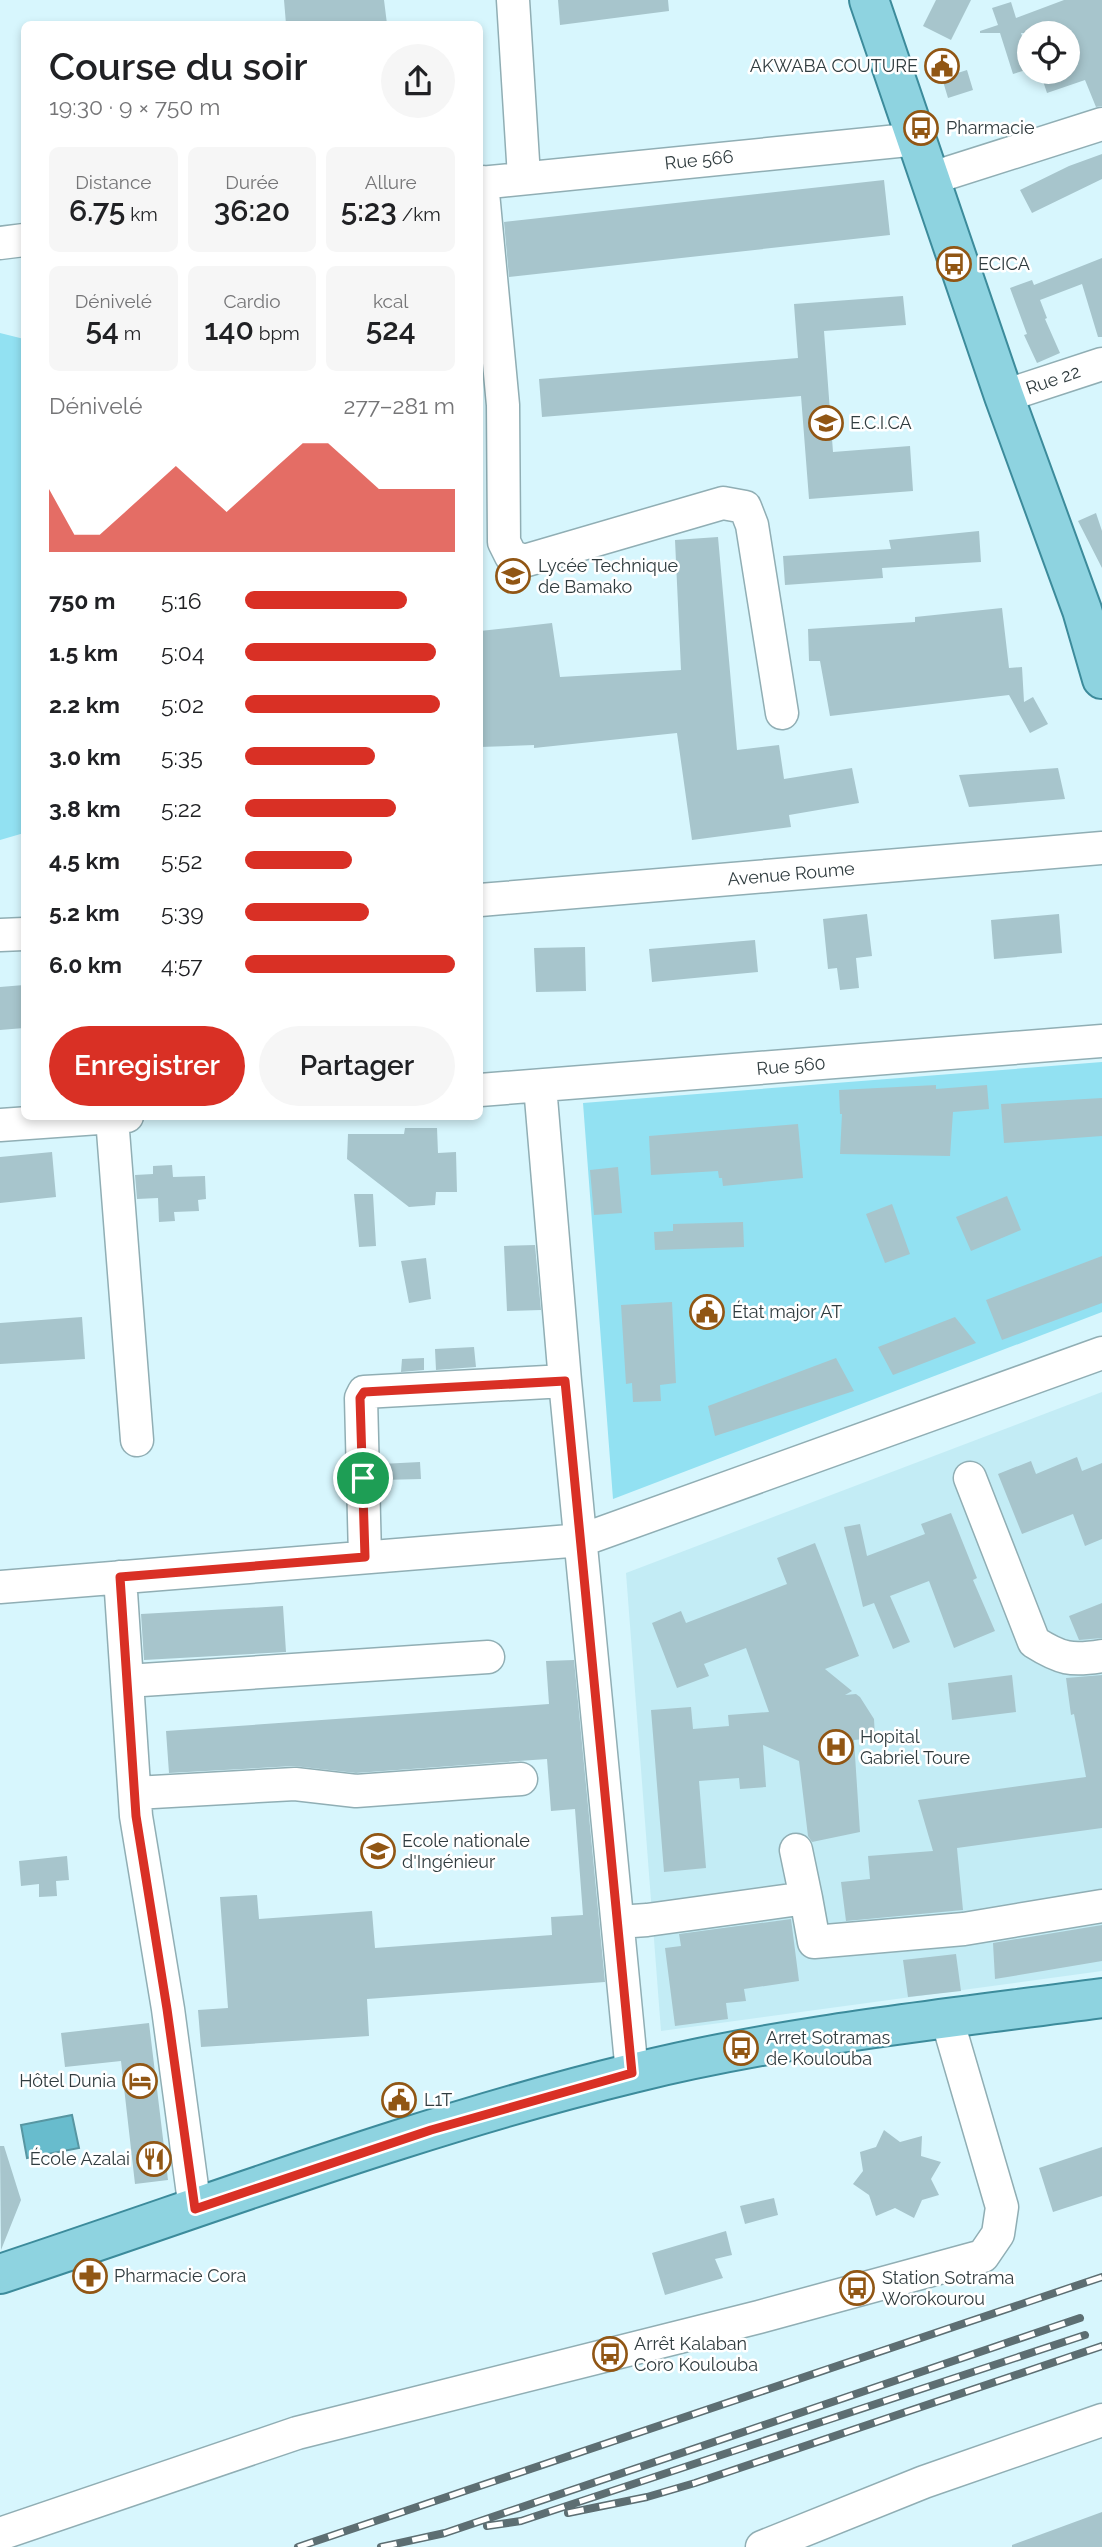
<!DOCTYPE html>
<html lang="fr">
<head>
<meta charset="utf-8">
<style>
	:root { --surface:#fff; --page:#f6f6f6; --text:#202124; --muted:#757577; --accent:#d93025 }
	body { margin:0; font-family:Raleway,sans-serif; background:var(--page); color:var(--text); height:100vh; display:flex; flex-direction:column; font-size:26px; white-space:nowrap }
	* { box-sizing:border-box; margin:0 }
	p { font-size:23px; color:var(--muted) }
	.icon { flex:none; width:38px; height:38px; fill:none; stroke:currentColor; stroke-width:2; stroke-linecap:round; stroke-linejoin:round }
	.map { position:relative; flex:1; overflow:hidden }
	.details { position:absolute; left:21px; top:21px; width:462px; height:1099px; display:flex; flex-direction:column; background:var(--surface); border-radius:10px; box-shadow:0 4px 10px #0003 }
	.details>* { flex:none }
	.fabs { position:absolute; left:1017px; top:21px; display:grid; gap:14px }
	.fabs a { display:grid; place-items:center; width:63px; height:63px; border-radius:50%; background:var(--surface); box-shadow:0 4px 10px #0003; font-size:35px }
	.pin { position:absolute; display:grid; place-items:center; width:60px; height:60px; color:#fff; margin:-30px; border:4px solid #fff; border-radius:50%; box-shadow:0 2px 7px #0007 }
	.round { display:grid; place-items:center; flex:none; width:74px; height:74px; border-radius:37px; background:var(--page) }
	.summary { display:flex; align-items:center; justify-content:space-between; height:119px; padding:0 28px }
	h1 { font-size:38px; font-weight:600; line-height:52px }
	.figures { display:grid; grid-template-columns:repeat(3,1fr); gap:10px; height:119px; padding:7px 28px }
	.figures div { display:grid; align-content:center; border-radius:10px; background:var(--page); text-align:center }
	.figures b { font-size:30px; font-weight:600 }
	.figures small { font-size:19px; font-weight:400 }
	.figures p { font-size:19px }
	.chart { height:196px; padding:14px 28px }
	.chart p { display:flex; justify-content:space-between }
	.chart svg { width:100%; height:126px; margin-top:7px; fill:var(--accent); opacity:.7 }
	.action { display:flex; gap:14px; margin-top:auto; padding:14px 28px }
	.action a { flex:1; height:80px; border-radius:42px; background:var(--accent); color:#fff; font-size:28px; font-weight:600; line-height:80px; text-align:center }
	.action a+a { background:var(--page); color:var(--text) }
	ul { padding:0 28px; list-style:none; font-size:23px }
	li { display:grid; grid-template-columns:112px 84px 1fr; align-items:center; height:52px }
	li i { height:18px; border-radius:9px; background:var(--accent) }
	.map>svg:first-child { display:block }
	.built { fill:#c3ecf5 }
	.green { fill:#92e1f2 }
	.water { fill:#68bccd; stroke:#5796a2; stroke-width:2 }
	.building { fill:#a7c5cc }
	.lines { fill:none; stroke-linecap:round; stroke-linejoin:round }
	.minor-casing { stroke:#90aeb4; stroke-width:35 }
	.major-casing { stroke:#3c8b9b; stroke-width:42 }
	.minor { stroke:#fff; stroke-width:32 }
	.major { stroke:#8ed3e0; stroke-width:38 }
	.rail-casing { stroke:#5d6e72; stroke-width:8 }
	.rail { stroke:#fff; stroke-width:5; stroke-dasharray:16; stroke-linecap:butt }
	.route-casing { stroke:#fff; stroke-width:14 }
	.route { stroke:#d93025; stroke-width:9 }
	.labels { text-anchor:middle; stroke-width:5; stroke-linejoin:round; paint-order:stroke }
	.poi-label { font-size:18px; fill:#303c3f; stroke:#fff; text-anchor:start }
	.street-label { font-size:18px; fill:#303c3f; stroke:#fff }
</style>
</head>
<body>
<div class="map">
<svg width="1102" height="2547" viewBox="0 0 1102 2547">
	<rect width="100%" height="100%" fill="#d7f6fd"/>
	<!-- built -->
	<path class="built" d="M1102,1392V1971L661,2031L626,1573Z"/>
	<!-- green -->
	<path class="green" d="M0,333L24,339V833L0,840Z
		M1102,1062V1312L613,1499L583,1103Z"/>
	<!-- water -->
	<path class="water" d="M72,2115L79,2148L27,2158L21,2125Z"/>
	<!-- building -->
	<path class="building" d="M284,0H384L387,24H286Z
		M558,0H668L669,11L560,25Z
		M936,0H971L951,40L923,26Z
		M1064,0H1102V106L1096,107L1085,80L1047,93L1040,72H1068V33H1021L1029,57V69L1013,74L1000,33H980V31L998,25L992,8L1011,2L1016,18Z
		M967,70L973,90L948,98L942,78Z
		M1102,154V179L1032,213L1020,190L1069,166Z
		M884,180L890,235L509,277L504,222Z
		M1102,258V337H1098L1082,284L1040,300L1047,318L1045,319L1060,353L1037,363L1024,335L1027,334L1010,288L1032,280L1034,285Z
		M903,296L906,325L824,331L833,452L910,446L913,491L809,499L801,396L542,417L539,379L798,358L794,304Z
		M1096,513L1102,531V568L1078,521Z
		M979,531L981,562L882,568L883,578L785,585L783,556L891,549L889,540Z
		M718,537L737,750L779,745L784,779L852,768L859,803L789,815L791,827L692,840L677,733L534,748V745L480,747V688H482L480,631L552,623L560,677L681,670L675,540Z
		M1002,608L1009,668L1022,667L1024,702L1033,697L1048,724L1030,733L1009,695L830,716L820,661H809L808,629L915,622V617Z
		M1058,768L1065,799L969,807L959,775Z
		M867,914L872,956L856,958L859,988L840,990L837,968L828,969L823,919Z
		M1059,914L1062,953L994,959L991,920Z
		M755,940L758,972L652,982L649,949Z
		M585,947L586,991L536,992L534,948Z
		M24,985V1028L0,1030V987Z
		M936,1085V1089L987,1085L989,1109L953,1112L950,1156L840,1154L842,1114H840L839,1090Z
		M1102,1098V1136L1004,1143L1001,1104Z
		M798,1124L803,1178L723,1186L722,1178H719L718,1171L651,1175L649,1136Z
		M405,1128H437L438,1153L456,1152L457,1192H436L435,1205L409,1207L347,1159L348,1134H404Z
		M52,1152L56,1197L0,1203V1157Z
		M172,1165L173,1177L205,1176L206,1199L198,1200L199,1211L174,1212L175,1221L159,1222L158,1198L137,1199L135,1175L153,1174V1166Z
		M618,1167L622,1213L594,1215L590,1170Z
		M354,1194H373L376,1246L359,1247Z
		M1007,1196L1021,1230L971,1251L956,1217Z
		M892,1204L910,1254L885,1263L866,1214Z
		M743,1222L744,1247L655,1250L654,1232L673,1231V1224Z
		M535,1245L541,1310L507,1311L504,1246Z
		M1102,1256V1303L1002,1340L986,1300Z
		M426,1258L431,1299L409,1303L401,1261Z
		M672,1302L676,1383L660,1385L661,1401L633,1402L632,1383L626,1384L621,1305Z
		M82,1317L85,1359L0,1364V1323Z
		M955,1317L976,1343L893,1375L878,1347Z
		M474,1347L476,1367L436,1370L435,1349Z
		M424,1358V1370L401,1372L402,1359Z
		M836,1358L854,1391L715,1436L708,1406Z
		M1077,1457L1082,1471L1102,1463V1539L1085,1546L1073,1514L1022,1534L998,1474L1031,1461L1036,1474Z
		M420,1462L421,1479L381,1480V1464Z
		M951,1513L977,1578L973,1580L995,1631L954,1648L929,1581L890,1596L910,1642L893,1649L874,1603L863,1607L844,1527L860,1524L867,1556L925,1534L921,1524Z
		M815,1543L859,1656L825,1669L852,1691L845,1695L856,1694L860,1697L874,1719L875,1738L854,1740L860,1832L812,1842L808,1836L799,1761L763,1745L766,1787L740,1789L739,1778L699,1781L706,1868L664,1872L651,1710L691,1707L693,1729L729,1726L728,1715L769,1712L746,1648L704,1664L709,1676L677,1688L652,1623L681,1611L686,1623L787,1584L777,1558Z
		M1102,1603V1638L1079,1640L1069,1616Z
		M283,1606L286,1652L144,1660L141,1614Z
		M574,1660L605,1982L367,1999L369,2036L201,2047L198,2010L228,2008L220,1897L257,1895L259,1919L372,1911L375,1948L552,1935L551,1917L583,1915L575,1809L551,1811L547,1759L356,1773L294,1766L169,1773L166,1731L549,1704L546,1661Z
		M1012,1675L1016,1712L952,1720L948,1683Z
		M1102,1675V1828L957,1848L963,1910L846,1921L841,1882L870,1879L868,1856L933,1851L918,1800L1086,1777L1074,1714L1071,1715L1066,1678Z
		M67,1856L69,1880L56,1881L57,1896L39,1897V1884L21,1886L19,1861Z
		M791,1919L799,1981L744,1989L746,2001L726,2003L728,2019L675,2026L665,1948L681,1946L679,1934Z
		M1102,1925V1961L995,1979L993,1943Z
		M956,1954L961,1991L908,1997L903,1960Z
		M149,2023L168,2180L135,2184L121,2061L65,2067L61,2033Z
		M884,2130L900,2142L922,2136L921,2156L941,2162L931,2179L939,2195L922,2200L914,2218L895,2208L876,2216L869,2195L853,2184L863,2171L860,2152L876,2147Z
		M0,2146H4L21,2200L1,2250Z
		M1102,2147V2196L1053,2212L1039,2168Z
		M774,2198L778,2215L745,2224L740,2206Z
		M726,2231L732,2255L715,2259L723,2278L665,2295L652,2253Z
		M1102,2512V2547H1012V2545Z"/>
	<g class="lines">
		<!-- minor casing -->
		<g class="minor-casing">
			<path id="minor" d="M513,0L524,177
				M929,179L1102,124
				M482,182L503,405L504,542L511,556L524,561L723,503L745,507L752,525L782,713
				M480,183L918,139
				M0,243L24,240
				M1004,396L1102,364
				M480,900L1102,848
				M0,935L24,934
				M540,1086L565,1381L632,2073
				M480,1090L1102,1041
				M112,1118L137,1440
				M0,1125L127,1116
				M970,1478L1034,1642C1061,1659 1071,1661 1102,1656
				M365,1557L361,1398L364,1392L565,1381
				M120,1577L136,1816L168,2009L195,2209
				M0,1587L582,1540L1102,1353
				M127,1681L488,1657
				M135,1793L295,1784L356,1791L521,1779
				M806,1898L814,1942L964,1929L1102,1906
				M618,1922L647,1920L806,1898L796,1850
				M0,2534L297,2433L759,2317L983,2256L998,2234L1002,2207L947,2019
				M762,2547L924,2482L1102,2420"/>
		</g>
		<!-- major casing -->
		<g class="major-casing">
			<path id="major" d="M869,0L1004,396L1082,610L1102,679
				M0,2274C209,2205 419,2125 633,2073C787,2035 945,2019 1102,1998"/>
		</g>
		<!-- minor -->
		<use href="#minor" class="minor"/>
		<!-- major -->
		<use href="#major" class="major"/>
		<!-- rail casing -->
		<g class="rail-casing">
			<path id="rail" d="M568,2513L647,2497L695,2483L1102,2346
				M487,2526L521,2521L1085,2335
				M298,2547L1102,2277
				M381,2547L445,2533L1080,2318"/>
		</g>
		<!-- rail -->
		<use href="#rail" class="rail"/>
	</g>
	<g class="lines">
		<!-- route casing -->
		<g class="route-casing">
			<path id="route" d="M565,1381L632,2073L431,2130L195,2209L167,2009L136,1816L120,1577L365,1557L360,1398L364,1392Z"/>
		</g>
		<!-- route -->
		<use href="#route" class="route"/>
	</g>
	<!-- icons -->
	<defs>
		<g id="civic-ring" transform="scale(1.75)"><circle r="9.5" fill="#fff" stroke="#915614" stroke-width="1.5"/><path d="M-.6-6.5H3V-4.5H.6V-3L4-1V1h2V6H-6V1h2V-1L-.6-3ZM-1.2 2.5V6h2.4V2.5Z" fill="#915614"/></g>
		<g id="bus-ring" transform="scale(1.75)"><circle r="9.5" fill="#fff" stroke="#915614" stroke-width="1.5"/><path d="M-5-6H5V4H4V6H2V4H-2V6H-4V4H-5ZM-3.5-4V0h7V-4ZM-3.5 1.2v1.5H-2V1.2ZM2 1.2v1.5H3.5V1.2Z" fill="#915614"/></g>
		<g id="school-ring" transform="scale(1.75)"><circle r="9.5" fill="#fff" stroke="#915614" stroke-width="1.5"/><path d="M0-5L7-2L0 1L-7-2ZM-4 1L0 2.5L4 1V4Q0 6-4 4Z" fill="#915614"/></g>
		<g id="hospital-ring" transform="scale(1.75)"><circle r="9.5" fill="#fff" stroke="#915614" stroke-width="1.5"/><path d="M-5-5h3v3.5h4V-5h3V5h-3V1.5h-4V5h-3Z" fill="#915614"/></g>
		<g id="university-ring" transform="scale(1.75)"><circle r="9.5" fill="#fff" stroke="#915614" stroke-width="1.5"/><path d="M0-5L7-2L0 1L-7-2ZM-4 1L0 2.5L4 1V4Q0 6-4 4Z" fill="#915614"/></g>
		<g id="hotel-ring" transform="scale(1.75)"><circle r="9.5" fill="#fff" stroke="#915614" stroke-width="1.5"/><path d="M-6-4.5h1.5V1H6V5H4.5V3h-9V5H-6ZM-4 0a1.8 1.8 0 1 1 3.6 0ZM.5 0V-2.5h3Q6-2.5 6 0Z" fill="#915614"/></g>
		<g id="restaurant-ring" transform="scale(1.75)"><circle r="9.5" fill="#fff" stroke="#915614" stroke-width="1.5"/><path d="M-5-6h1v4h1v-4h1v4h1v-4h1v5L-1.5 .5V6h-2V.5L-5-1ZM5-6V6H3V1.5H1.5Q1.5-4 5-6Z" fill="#915614"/></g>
		<g id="pharmacy-ring" transform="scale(1.75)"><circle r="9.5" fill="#fff" stroke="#915614" stroke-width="1.5"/><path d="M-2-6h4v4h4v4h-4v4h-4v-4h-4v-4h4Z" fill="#915614"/></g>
	</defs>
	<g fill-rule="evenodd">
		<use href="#civic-ring" x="942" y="66"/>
		<use href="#bus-ring" x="921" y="128"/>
		<use href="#bus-ring" x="954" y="264"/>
		<use href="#school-ring" x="826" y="423"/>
		<use href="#school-ring" x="513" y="576"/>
		<use href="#civic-ring" x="707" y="1312"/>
		<use href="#hospital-ring" x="836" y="1747"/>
		<use href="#university-ring" x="378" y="1851"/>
		<use href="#bus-ring" x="741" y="2048"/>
		<use href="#hotel-ring" x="140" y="2081"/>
		<use href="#civic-ring" x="399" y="2100"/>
		<use href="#restaurant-ring" x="154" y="2159"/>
		<use href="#pharmacy-ring" x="90" y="2276"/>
		<use href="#bus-ring" x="857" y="2288"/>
		<use href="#bus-ring" x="610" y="2354"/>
	</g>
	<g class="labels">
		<!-- poi labels -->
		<g class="poi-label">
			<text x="918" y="72" text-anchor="end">AKWABA COUTURE</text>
			<text x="946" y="134">Pharmacie</text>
			<text x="978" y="270">ECICA</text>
			<text x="850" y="429">E.C.I.CA</text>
			<text x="538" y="572">Lycée Technique<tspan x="538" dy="21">de Bamako</tspan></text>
			<text x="732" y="1318">État major AT</text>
			<text x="860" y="1743">Hopital<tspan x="860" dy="21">Gabriel Toure</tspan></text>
			<text x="402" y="1847">Ecole nationale<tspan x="402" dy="21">d'Ingénieur</tspan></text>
			<text x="766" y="2044">Arret Sotramas<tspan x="766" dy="21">de Koulouba</tspan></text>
			<text x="116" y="2087" text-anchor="end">Hôtel Dunia</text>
			<text x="424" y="2106">L1T</text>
			<text x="130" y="2165" text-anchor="end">École Azalai</text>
			<text x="114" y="2282">Pharmacie Cora</text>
			<text x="882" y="2284">Station Sotrama<tspan x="882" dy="21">Worokourou</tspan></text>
			<text x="634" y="2350">Arrêt Kalaban<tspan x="634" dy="21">Coro Koulouba</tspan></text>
		</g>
		<!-- street labels -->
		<g class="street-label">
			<text transform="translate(699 160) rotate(-6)" y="6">Rue 566</text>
			<text transform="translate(1053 380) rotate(-19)" y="6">Rue 22</text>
			<text transform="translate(791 874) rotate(-5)" y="6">Avenue Roume</text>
			<text transform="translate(791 1066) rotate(-5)" y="6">Rue 560</text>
		</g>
	</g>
</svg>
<div class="fabs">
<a><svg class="icon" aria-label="locate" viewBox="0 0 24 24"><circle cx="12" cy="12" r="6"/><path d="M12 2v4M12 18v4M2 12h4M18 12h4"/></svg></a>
</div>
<div class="pin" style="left:363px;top:1478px;background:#1e9e55"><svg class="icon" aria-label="arrive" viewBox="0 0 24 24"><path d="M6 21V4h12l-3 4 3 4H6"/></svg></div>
<section class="details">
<div class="summary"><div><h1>Course du soir</h1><p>19:30 · 9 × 750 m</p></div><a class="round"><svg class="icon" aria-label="share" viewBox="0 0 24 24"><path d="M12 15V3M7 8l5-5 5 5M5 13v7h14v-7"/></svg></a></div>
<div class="figures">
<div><p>Distance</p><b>6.75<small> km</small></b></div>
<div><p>Durée</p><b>36:20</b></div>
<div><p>Allure</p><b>5:23<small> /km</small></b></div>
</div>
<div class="figures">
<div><p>Dénivelé</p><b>54<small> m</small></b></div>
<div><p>Cardio</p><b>140<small> bpm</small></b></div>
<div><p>kcal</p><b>524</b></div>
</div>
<div class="chart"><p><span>Dénivelé</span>277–281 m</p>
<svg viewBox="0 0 160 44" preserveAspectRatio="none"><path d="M0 44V22L10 38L20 38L30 30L40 22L50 14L60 22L70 30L80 22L90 14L100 6L110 6L120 14L130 22L140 22L150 22L160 22V44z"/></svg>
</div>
<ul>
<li><b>750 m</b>5:16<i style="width:77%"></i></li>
<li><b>1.5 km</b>5:04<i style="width:91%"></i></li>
<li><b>2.2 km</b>5:02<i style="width:93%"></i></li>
<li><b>3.0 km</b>5:35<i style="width:62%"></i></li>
<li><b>3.8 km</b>5:22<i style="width:72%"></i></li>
<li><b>4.5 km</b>5:52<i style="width:51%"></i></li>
<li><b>5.2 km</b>5:39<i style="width:59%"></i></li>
<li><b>6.0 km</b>4:57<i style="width:100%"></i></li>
</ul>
<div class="action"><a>Enregistrer</a><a>Partager</a></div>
</section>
</div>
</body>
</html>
